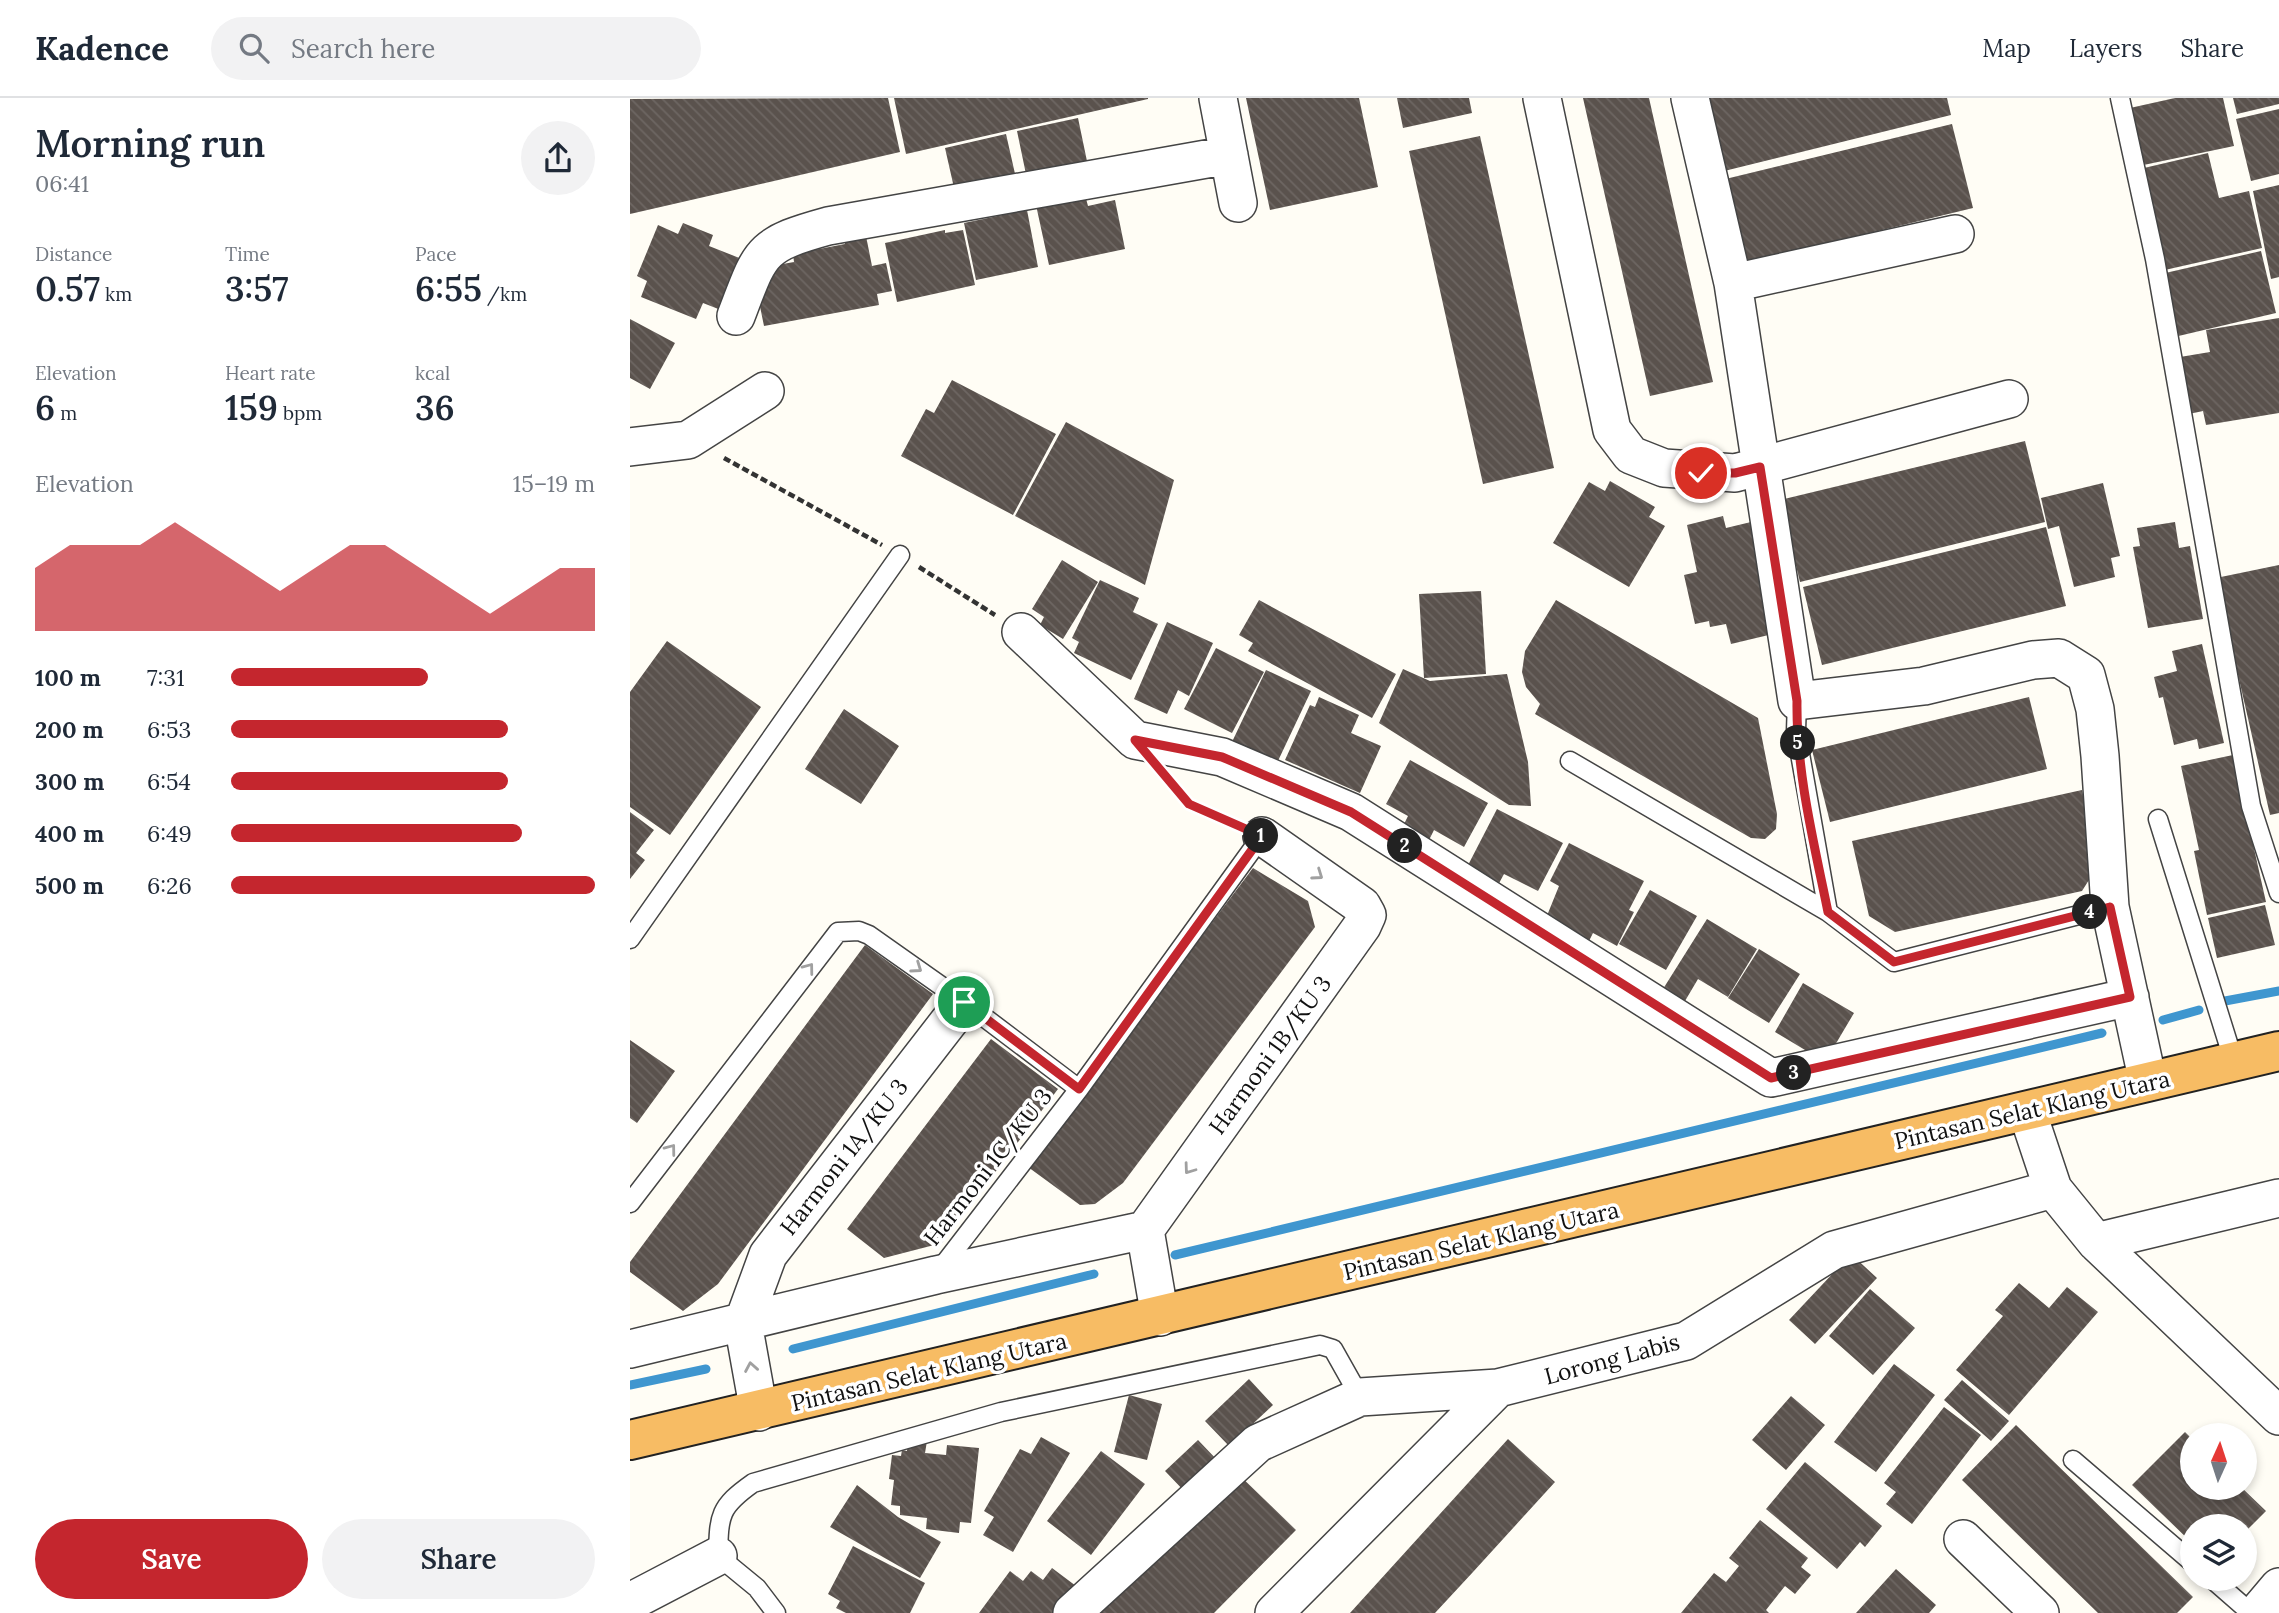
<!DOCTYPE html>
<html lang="en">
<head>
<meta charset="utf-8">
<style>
	:root { --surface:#fff; --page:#f2f2f3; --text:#1f2937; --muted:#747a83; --line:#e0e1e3; --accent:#c4262e }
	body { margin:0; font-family:Lora,serif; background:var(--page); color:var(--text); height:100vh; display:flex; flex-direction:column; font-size:26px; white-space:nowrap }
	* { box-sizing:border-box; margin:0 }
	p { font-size:23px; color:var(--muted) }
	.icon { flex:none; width:38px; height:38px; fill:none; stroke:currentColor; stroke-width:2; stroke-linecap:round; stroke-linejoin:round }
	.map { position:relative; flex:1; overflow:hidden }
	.panel { display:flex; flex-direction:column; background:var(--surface); width:630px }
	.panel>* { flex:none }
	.needle { width:46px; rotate:3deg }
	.buttons { position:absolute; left:1550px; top:1325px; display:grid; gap:14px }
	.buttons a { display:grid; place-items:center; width:77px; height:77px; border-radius:50%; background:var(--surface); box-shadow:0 4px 10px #0003; font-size:35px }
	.pin { position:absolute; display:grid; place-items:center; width:60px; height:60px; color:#fff; margin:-30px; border:4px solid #fff; border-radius:50%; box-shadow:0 2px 7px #0007 }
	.km { position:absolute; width:35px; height:35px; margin:-18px; border-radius:50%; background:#222; color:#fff; font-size:19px; line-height:35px; text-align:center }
	.round { display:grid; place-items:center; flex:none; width:74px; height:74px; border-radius:37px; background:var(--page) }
	.summary { display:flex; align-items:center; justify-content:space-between; height:119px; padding:0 35px }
	h1 { font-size:38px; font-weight:600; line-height:52px }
	.metrics { display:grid; grid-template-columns:repeat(3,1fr); gap:10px; height:119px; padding:7px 35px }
	.metrics div { display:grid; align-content:center }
	.metrics b { font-size:35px; font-weight:600 }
	.metrics small { font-size:19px; font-weight:400 }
	.metrics p { font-size:19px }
	.chart { height:196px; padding:14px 35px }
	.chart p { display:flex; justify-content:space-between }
	.chart svg { width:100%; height:126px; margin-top:7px; fill:var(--accent); opacity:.7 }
	.cta { display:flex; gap:14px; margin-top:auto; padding:14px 35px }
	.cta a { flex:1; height:80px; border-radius:42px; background:var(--accent); color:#fff; font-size:28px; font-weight:600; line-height:80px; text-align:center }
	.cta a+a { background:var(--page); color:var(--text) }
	ul { padding:0 35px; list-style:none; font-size:23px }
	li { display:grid; grid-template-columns:112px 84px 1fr; align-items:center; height:52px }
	li i { height:18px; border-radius:9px; background:var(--accent) }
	header { display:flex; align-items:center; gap:42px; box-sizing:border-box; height:98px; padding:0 35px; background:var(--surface); border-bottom:2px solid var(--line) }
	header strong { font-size:33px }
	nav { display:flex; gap:38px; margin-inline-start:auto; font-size:24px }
	.search { width:490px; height:63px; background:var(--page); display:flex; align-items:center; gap:18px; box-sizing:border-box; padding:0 24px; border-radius:38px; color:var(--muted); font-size:26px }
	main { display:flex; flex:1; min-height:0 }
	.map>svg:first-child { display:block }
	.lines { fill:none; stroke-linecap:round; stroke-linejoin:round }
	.stream { stroke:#3f96cf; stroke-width:9 }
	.building { fill:url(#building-back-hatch) }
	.service-casing { stroke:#444; stroke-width:21 }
	.minor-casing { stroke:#444; stroke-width:40 }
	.trunk-casing { stroke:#222; stroke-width:42 }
	.path { stroke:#333; stroke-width:4.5; stroke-dasharray:7 3.5; stroke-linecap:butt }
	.service { stroke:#fff; stroke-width:18 }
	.minor { stroke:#fff; stroke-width:37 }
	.trunk { stroke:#f7bc64; stroke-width:38 }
	.oneway { stroke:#a0a0a0 }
	.route-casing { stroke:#fff; stroke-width:14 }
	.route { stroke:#c4262e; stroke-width:9 }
	.labels { text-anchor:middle; stroke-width:7; stroke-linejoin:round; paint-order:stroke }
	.street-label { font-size:23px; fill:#111; stroke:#fff }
</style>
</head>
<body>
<header>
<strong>Kadence</strong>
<div class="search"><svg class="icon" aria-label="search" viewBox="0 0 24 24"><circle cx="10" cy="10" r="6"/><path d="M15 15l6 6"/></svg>Search here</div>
<nav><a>Map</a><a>Layers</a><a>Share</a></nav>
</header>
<main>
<section class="panel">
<div class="summary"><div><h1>Morning run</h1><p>06:41</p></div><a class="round"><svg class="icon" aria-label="share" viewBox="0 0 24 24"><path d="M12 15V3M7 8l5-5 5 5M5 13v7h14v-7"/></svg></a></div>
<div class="metrics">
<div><p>Distance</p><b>0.57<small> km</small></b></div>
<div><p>Time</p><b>3:57</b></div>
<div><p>Pace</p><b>6:55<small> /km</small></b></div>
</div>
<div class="metrics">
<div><p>Elevation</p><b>6<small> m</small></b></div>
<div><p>Heart rate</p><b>159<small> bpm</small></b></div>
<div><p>kcal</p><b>36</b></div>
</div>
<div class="chart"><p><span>Elevation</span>15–19 m</p>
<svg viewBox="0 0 160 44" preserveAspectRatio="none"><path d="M0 44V22L10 14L20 14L30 14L40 6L50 14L60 22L70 30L80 22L90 14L100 14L110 22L120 30L130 38L140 30L150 22L160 22V44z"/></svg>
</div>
<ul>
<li><b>100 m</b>7:31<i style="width:54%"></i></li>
<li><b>200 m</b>6:53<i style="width:76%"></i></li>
<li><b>300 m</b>6:54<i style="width:76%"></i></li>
<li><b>400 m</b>6:49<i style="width:80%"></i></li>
<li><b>500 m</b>6:26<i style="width:100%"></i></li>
</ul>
<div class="cta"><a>Save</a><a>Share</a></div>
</section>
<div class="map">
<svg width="1649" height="1515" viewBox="0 0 1649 1515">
	<defs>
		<pattern id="building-back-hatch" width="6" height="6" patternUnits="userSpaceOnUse" patternTransform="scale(1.75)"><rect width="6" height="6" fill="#5a524d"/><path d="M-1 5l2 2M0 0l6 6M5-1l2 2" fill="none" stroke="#6d6662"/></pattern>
	</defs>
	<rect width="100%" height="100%" fill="#fffdf5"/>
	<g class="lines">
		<!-- stream -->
		<path class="stream" d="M1595,903L1649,893
			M1533,922L1569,912
			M545,1157L1472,935
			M163,1251L464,1176
			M0,1287L76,1271"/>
	</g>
	<!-- building -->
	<path class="building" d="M258,0L270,54L0,116V1Z
		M264,0H518V1L276,56Z
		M616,0H729L748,89L640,112Z
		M767,0H839L842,15L773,30Z
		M953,0H1019L1083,284L1020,298Z
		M1058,0H1317L1321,17L1078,77Z
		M1545,0H1593L1604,48L1504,69L1491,12Z
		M1603,0H1649V6L1607,16Z
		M1649,11V76L1621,83L1606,21Z
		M448,20L458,68L397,81L387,33Z
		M1322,26L1343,110L1099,169L1079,85Z
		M376,36L388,89L327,103L315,50Z
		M850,38L924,370L853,386L779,53Z
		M1578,55L1589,100L1619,93L1632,150L1526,174L1505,106L1522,102L1514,70Z
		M1649,87V179L1641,181L1623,93Z
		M455,97L458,108L485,102L495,151L419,167L406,107Z
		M397,112L408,169L346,182L334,125Z
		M53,125L83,137L79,148L117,163L96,214L73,205L66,221L11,199L17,183L7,178L28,127L48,136Z
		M234,128L242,168L256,165L262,193L247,196L249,207L134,228L126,189L140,187L136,169L164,164L163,156L215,146L213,132Z
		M315,132V135L333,132L345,187L267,204L255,145Z
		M1631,153L1646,215L1540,240L1531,176Z
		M1649,220V315L1576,327L1573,313L1559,316L1550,259L1580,254L1576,232Z
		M0,221L45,245L20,291L0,280Z
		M322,282L426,336L383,417L271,358L296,311L304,315Z
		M436,324L544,382L515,487L385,418Z
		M1395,343L1415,424L1170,484L1150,402Z
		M980,383L1025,409L1019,419L1035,428L999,489L923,445L959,384L975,393Z
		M1473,385L1490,458L1481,460L1485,479L1444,489L1429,428L1418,431L1411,400Z
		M1093,418L1096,430L1121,424L1147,535L1101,546L1096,526L1080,529L1079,523L1065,526L1054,477L1067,474L1057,427Z
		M1545,424L1549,450L1560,448L1573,521L1518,530L1503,449L1510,448L1507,430Z
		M1416,429L1436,508L1192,567L1173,489Z
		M432,462L468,484L433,541L410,527L414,519L402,511Z
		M1649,467V715L1640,717L1586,480Z
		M470,482L509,500L503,514L528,526L501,582L444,555L449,544L442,540Z
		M851,493L856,576L794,580L789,496Z
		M629,502L766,576L742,620L618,553L623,545L609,537Z
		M926,502L1128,620L1147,716L1146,731L1135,741L1121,740L905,616L910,606L896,589L892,574L895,553Z
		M537,524L583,545L559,598L548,592L537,616L504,601Z
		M37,543L131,609L40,737L0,709V594Z
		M1572,546L1594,645L1569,651L1567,641L1544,647L1533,599L1529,600L1524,579L1547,573L1542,553Z
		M586,550L634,574L602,635L554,611Z
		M773,571L800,583L877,576L898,664L901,708L879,707L749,625Z
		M636,572L681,593L647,665L602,644Z
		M689,599L729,617L721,635L751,648L730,695L655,662L680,607L685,609Z
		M1399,599L1417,671L1200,724L1182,652Z
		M214,611L269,648L231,706L175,671Z
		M1603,657L1636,804L1577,817L1564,753L1569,752L1551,668Z
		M780,662L858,705L834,749L804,732L797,746L771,732L778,718L756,706Z
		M1452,692L1469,766L1452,793L1265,834L1239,818L1222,743Z
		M867,711L933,745L908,793L874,776L867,789L835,773Z
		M0,714L24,732L6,755L15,762L0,781Z
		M939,745L1014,783L999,812L1004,814L987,848L963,835L957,847L914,825L929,788L920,783Z
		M623,770L678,803L685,829L493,1085L465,1106L450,1107L398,1069Z
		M1020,792L1067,818L1036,872L989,846Z
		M1635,807L1645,847L1587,860L1578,820Z
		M1077,821L1127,851L1098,899L1068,881L1055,903L1033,891Z
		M235,847L303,896L88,1186L53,1213L0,1174V1164Z
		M1129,851L1170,876L1139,925L1098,900Z
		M1173,885L1224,915L1195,964L1145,934Z
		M361,941L428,991L312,1145L254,1160L217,1131Z
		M0,942L45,973L7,1025L0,1020Z
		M1221,1156L1247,1180L1185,1246L1159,1222Z
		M1389,1185L1419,1210L1437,1189L1468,1214L1379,1317L1326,1272L1373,1218L1365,1212Z
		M1240,1191L1285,1230L1243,1277L1199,1238Z
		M1264,1266L1305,1297L1246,1374L1204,1344Z
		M619,1281L643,1307L599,1348L575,1323Z
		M1332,1282L1379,1323L1361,1343L1314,1302Z
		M499,1297L532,1306L517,1362L484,1354Z
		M1161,1298L1195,1327L1156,1372L1122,1342Z
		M1314,1309L1351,1337L1282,1426L1256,1406L1266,1394L1254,1385Z
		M1386,1327L1563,1499L1547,1515H1468L1332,1382Z
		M1555,1334L1563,1342V1390H1612L1636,1413L1615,1434V1428H1563V1446L1502,1387Z
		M411,1339L440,1355L383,1454L353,1437L364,1419L354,1413L390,1351L401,1356Z
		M278,1341L297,1343L295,1355L316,1357L317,1347L349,1350L341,1425L330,1424L329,1435L296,1431L297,1420L270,1417V1408L261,1407L264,1382L259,1381L262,1357L271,1358L272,1352L277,1353Z
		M878,1341L925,1384L843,1474L805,1515H720Z
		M568,1342L589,1364L556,1395L535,1373Z
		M471,1353L515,1386L461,1457L417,1423Z
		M1175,1364L1252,1428L1235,1449L1230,1444L1207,1471L1136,1411Z
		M603,1371L666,1432L584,1515H461Z
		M227,1387L268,1419L311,1444L290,1480L200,1429Z
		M1130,1422L1178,1460L1171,1469L1181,1477L1165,1496L1155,1488L1136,1512L1139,1515H1051L1084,1475L1096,1484L1109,1468L1099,1460Z
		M223,1448L295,1485L280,1515H216L206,1510L210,1503L198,1496Z
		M422,1470L446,1488L426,1515H349L380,1473L393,1483L401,1473L413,1482Z
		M1266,1471L1306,1507L1299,1515H1226Z"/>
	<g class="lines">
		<!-- service casing -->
		<g class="service-casing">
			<path id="service" d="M1490,0L1525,161L1621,708L1649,795
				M1167,603L1166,633L1198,814
				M940,663L1198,814L1264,864L1480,809
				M1528,721L1604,964
				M0,841L270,457
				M0,1105L208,834L229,833L239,837L334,904L449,991
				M308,1174L449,991L632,738
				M1443,1362L1563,1465
				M1581,1480L1621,1515
				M146,1515L127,1490L88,1458C89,1417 89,1409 123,1385L371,1314L690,1247L703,1251L730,1299"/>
		</g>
		<!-- minor casing -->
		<g class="minor-casing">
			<path id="minor" d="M588,0L608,105
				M912,0L982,332L1001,357L1034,370L1105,375L1379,301
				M1060,0L1103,185L1167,603L1294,588L1403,562L1429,560L1456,577L1465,611L1470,658L1480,809L1518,984
				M1103,185L1325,136
				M106,218C131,153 129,147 198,128L599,57
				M0,349L58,342L135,293
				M391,534L505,642L592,659L721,714L1141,980L1500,899
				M1397,1013L1423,1091L1466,1144L1649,1318
				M1466,1144L1649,1100
				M530,1219L515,1132L732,828L737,817L732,808L632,738
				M0,1251L306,1177L515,1132
				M129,1314L113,1225L138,1157L334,904
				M1333,1441L1410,1515
				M0,1504L88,1458
				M442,1515L628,1345L730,1299L868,1290
				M644,1515L868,1290L1056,1243L1204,1152L1423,1091
				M1627,1515L1649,1489"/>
		</g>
		<!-- trunk casing -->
		<g class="trunk-casing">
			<path id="trunk" d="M0,1342L1649,953"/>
		</g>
		<!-- path -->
		<path class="path" d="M94,360L252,447
			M289,469L365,517
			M541,685L559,706L602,725"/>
		<!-- service -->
		<use href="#service" class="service"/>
		<!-- minor -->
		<use href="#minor" class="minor"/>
		<!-- trunk -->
		<use href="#trunk" class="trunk"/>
	</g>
	<!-- one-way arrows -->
	<defs><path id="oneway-chevron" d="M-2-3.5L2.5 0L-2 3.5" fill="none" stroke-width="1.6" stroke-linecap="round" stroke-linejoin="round" transform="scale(1.75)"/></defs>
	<g class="oneway">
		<use href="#oneway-chevron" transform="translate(688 777) rotate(35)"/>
		<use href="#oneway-chevron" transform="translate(179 870) rotate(-53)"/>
		<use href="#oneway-chevron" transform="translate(287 870) rotate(35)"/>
		<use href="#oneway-chevron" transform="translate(41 1051) rotate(-53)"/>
		<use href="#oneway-chevron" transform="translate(559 1071) rotate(126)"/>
		<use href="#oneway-chevron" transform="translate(121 1269) rotate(-100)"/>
	</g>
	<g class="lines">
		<!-- route casing -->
		<g class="route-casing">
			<path id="route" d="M334,904L449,991L632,738L559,706L505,642L592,659L721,714L1141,980L1500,899L1480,809L1264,864L1198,814C1184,745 1166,674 1167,603L1130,369L1105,375H1071"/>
		</g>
		<!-- route -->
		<use href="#route" class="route"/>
	</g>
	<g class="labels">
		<!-- street labels -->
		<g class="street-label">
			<text transform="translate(640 957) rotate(-54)" y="8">Harmoni 1B/KU 3</text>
			<text transform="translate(1402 1012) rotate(-13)" y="8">Pintasan Selat Klang Utara</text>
			<text transform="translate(214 1059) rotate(-52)" y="8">Harmoni 1A/KU 3</text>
			<text transform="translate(358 1069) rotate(-52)" y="8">Harmoni 1C/KU 3</text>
			<text transform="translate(851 1143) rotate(-13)" y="8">Pintasan Selat Klang Utara</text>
			<text transform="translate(982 1261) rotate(-15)" y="8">Lorong Labis</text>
			<text transform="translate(299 1274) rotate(-13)" y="8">Pintasan Selat Klang Utara</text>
		</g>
	</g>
</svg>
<div class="buttons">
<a><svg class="needle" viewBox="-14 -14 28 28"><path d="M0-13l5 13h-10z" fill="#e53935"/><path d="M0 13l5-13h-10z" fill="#747a83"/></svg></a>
<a><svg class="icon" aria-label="layers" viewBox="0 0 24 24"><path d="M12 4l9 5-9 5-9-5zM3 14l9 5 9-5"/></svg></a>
</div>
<div class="pin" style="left:334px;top:904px;background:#1e9e55"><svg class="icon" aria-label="arrive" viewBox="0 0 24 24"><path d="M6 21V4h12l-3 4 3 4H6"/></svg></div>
<div class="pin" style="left:1071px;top:375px;background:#d93025"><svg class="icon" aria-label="check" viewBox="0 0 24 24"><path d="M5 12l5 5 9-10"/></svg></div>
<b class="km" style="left:631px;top:738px">1</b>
<b class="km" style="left:775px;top:748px">2</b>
<b class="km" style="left:1164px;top:975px">3</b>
<b class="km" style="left:1460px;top:814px">4</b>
<b class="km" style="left:1168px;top:645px">5</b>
</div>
</main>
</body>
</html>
